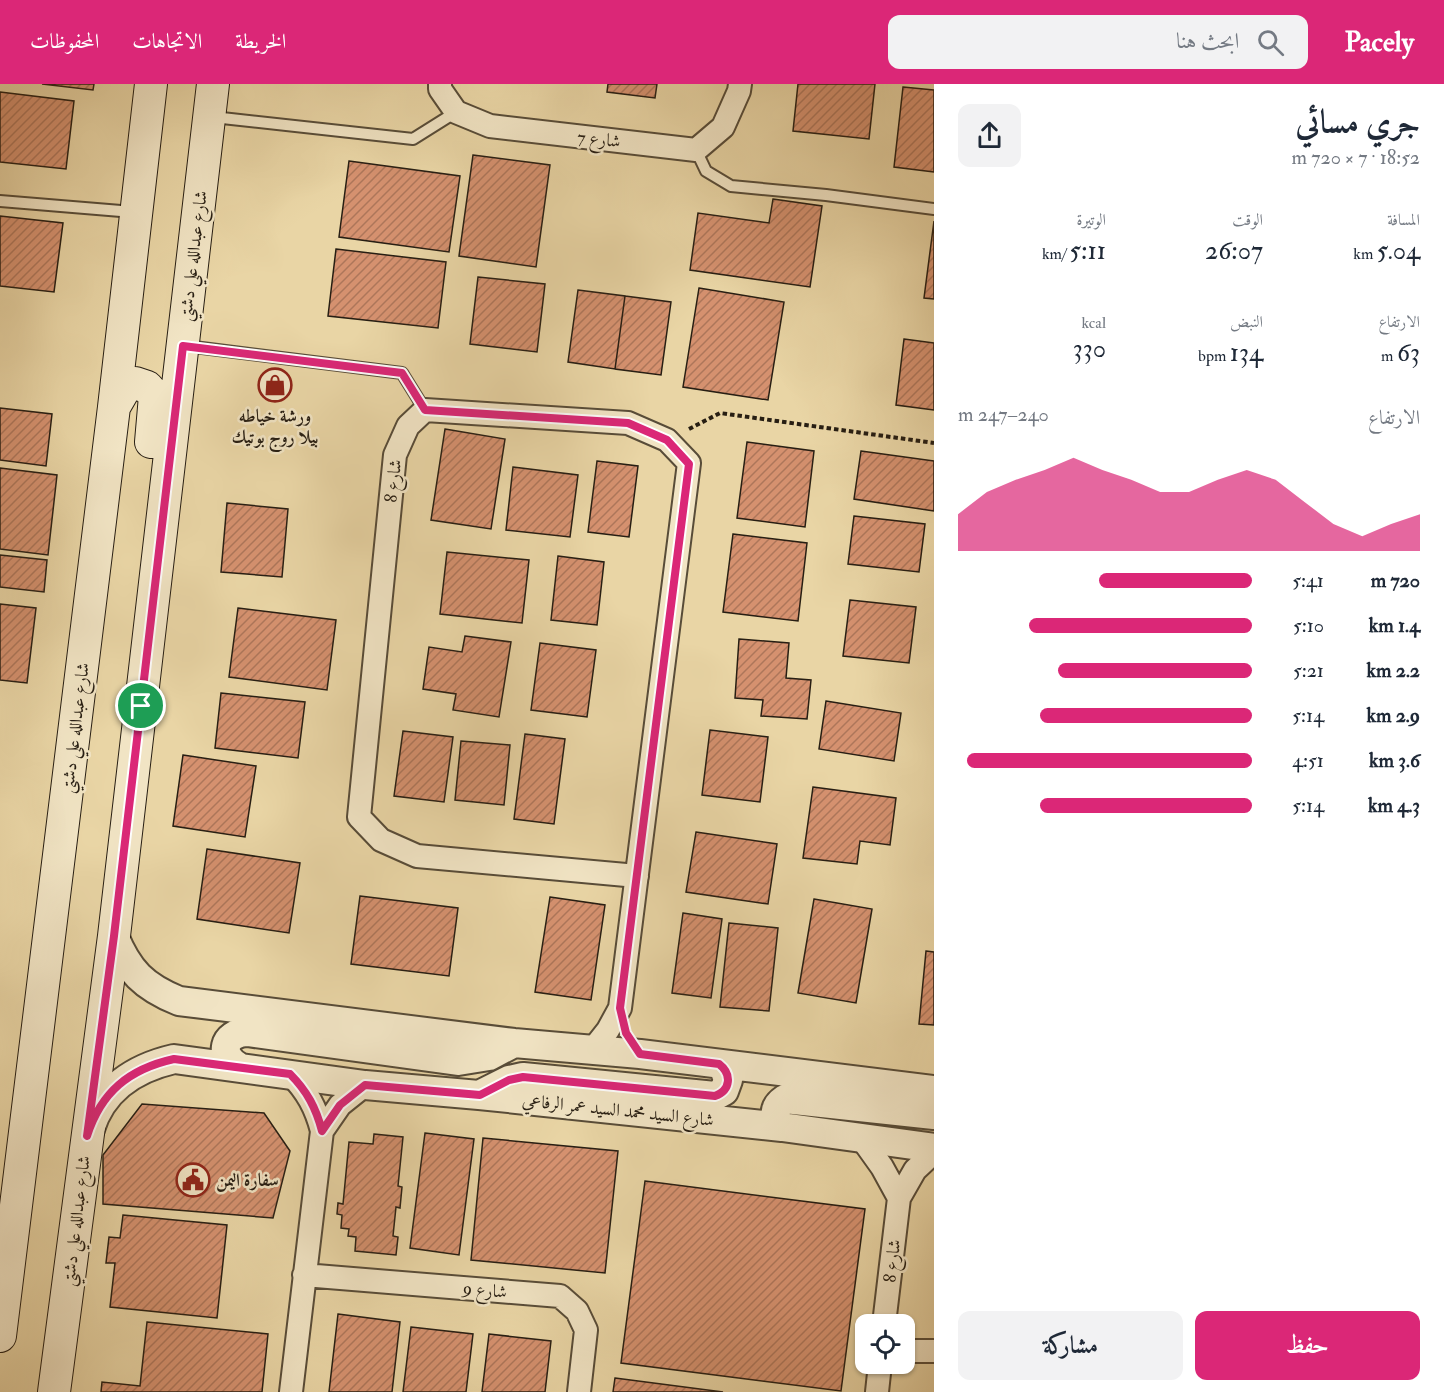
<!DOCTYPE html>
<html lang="ar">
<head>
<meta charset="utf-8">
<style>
	:root { --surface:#fff; --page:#f2f2f3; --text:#1f2937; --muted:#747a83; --accent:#db2777 }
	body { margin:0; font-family:"IM FELL Double Pica",Amiri,serif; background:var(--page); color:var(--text); direction:rtl; height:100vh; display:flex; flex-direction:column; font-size:22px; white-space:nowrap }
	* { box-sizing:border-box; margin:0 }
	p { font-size:20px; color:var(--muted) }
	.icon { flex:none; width:33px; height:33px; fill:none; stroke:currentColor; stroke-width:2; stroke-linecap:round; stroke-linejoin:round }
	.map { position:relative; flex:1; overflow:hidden; direction:ltr }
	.sheet { display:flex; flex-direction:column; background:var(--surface); width:510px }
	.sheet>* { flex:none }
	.fabs { position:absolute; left:855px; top:1230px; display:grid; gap:12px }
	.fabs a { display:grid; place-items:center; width:60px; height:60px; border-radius:12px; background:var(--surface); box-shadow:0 2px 4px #0004; font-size:30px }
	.pin { position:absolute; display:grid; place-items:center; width:51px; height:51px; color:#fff; margin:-26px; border:3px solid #fff; border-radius:50%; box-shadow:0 2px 6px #0007 }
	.round { display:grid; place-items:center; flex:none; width:63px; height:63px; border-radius:12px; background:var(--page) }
	.overview { display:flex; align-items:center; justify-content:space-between; height:102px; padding:0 24px }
	h1 { font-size:33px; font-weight:600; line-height:45px }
	.figures { display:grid; grid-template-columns:repeat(3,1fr); gap:9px; height:102px; padding:6px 24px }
	.figures div { display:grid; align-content:center }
	.figures b { font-size:26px; font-weight:600 }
	.figures small { font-size:16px; font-weight:400 }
	.figures p { font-size:16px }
	.chart { height:168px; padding:12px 24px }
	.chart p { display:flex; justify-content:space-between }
	.chart svg { width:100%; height:108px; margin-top:6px; fill:var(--accent); opacity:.7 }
	.primary-button { display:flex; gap:12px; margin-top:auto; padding:12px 24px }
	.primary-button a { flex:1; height:69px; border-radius:12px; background:var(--accent); color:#fff; font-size:24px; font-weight:600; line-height:69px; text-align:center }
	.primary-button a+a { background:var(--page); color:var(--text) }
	ul { padding:0 24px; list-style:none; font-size:20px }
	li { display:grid; grid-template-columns:96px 72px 1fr; align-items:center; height:45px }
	li i { height:15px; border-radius:8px; background:var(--accent) }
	header { display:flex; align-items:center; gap:36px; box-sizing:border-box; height:84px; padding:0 30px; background:var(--accent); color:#fff }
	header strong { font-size:28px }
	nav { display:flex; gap:33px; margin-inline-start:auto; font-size:21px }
	.search { width:420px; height:54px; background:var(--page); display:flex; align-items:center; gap:15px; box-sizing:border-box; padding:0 21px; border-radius:12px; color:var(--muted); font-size:22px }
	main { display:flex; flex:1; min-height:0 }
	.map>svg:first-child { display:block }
	.building { fill:url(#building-hatch); stroke:#271e13; stroke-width:1.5 }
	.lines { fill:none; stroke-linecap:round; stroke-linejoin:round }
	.service-casing { stroke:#584c38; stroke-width:14 }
	.minor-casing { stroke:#584c38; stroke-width:26 }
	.tertiary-casing { stroke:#584c38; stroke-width:32 }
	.secondary-casing { stroke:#271e13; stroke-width:34 }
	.path { stroke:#271e13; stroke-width:4; stroke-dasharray:4.5 3; stroke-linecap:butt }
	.service { stroke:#f1e4c4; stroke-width:10 }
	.minor { stroke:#f1e4c4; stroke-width:22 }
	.tertiary { stroke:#f1e4c4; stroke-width:28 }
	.secondary { stroke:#f1e4c4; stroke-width:32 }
	.route-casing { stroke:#fff; stroke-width:12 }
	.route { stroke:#db2777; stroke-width:8 }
	.labels { text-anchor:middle; stroke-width:5; stroke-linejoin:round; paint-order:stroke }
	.street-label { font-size:18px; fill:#271e13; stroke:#f1e4c4 }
	.poi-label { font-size:18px; font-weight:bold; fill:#271e13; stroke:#f1e4c4 }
</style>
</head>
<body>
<header>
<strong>Pacely</strong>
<div class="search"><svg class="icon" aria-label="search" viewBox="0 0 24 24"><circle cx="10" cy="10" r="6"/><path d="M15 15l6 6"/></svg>ابحث هنا</div>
<nav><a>الخريطة</a><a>الاتجاهات</a><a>المحفوظات</a></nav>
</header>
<main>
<section class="sheet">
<div class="overview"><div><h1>جري مسائي</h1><p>18:52 · 7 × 720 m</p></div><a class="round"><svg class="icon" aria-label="share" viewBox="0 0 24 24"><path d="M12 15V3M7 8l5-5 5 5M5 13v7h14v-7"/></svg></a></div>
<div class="figures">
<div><p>المسافة</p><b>5.04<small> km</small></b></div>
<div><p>الوقت</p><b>26:07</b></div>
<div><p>الوتيرة</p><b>5:11<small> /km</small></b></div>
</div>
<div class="figures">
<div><p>الارتفاع</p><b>63<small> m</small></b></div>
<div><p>النبض</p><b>134<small> bpm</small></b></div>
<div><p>kcal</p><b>330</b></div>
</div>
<div class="chart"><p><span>الارتفاع</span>240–247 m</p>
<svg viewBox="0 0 160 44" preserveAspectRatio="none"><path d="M0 44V29L10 20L20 15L30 11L40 6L50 11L60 15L70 20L80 20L90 15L100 11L110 15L120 24L130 33L140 38L150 33L160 29V44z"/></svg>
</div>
<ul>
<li><b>720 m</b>5:41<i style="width:52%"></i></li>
<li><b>1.4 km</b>5:10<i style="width:76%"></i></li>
<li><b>2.2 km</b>5:21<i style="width:66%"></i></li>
<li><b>2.9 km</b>5:14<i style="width:72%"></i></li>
<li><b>3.6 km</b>4:51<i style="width:97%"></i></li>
<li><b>4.3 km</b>5:14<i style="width:72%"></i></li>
</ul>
<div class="primary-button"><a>حفظ</a><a>مشاركة</a></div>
</section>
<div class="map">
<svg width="934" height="1308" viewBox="0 0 934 1308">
	<defs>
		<pattern id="building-hatch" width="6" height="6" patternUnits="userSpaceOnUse" patternTransform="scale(1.5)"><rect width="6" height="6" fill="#d5916f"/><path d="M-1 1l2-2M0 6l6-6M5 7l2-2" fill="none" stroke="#ad765a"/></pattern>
	</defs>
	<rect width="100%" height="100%" fill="#e9d5a5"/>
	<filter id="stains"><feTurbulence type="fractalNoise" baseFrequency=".00333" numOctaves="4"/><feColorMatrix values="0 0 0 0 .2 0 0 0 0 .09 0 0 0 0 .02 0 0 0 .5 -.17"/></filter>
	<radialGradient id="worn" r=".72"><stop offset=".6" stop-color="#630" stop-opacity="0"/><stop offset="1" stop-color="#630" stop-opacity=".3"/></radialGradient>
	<!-- building -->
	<path class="building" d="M42,0H94L93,6Z
		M608,0H657L655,14L607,8Z
		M798,0H875L869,55L793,47Z
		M903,3L934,6V88L894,83Z
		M0,8L74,17L66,85L0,78Z
		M473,71L550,81L536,183L459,172Z
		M349,77L460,92L449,168L339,153Z
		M773,115L822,122L810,203L690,186L698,129L769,139Z
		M0,132L63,139L54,208L0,202Z
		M934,137V215L924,214Z
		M336,165L446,178L438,244L328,232Z
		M478,193L545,200L537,268L470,260Z
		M699,204L784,218L768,316L683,303Z
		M578,206L625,212L615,285L568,278Z
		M625,212L671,218L661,291L615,285Z
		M904,255L934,259V326L896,321Z
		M0,324L52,330L46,382L0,376Z
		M445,345L505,355L491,445L431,436Z
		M747,358L814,367L805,443L737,434Z
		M861,367L934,377V427L854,415Z
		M597,377L638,382L629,453L588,448Z
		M513,383L578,391L570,453L506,446Z
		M0,384L57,391L48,471L0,465Z
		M227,419L288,425L282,493L221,488Z
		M854,432L925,440L919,488L848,480Z
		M733,450L807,459L798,537L723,528Z
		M447,468L529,476L522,539L440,530Z
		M0,471L47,476L44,508L0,503Z
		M558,472L604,478L597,541L551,536Z
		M850,516L916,523L909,579L843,572Z
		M0,520L36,524L27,599L0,596Z
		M238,524L336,536L327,606L229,593Z
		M465,552L511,558L499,633L453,626L456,610L423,605L429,563L462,568Z
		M739,555L789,559L786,594L811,596L807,635L761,632L763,616L735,614Z
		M540,559L596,566L587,633L531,626Z
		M221,609L305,618L298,674L215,664Z
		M826,617L901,629L894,677L819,665Z
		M710,646L768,653L760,718L702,711Z
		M403,647L453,653L444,718L394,712Z
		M525,650L565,655L554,740L514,735Z
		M461,657L510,661L504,721L455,716Z
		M183,671L256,682L245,753L173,742Z
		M813,703L896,714L890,761L860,757L857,780L803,774Z
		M696,748L777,760L768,820L686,808Z
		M207,765L300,779L289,849L197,835Z
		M360,812L458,824L449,892L351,880Z
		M550,813L605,821L591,916L535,908Z
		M814,815L872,825L856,919L798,909Z
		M683,829L722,835L711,914L672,909Z
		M729,839L778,844L769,927L720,923Z
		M926,867L934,868V941L919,940Z
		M142,1020L264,1029L290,1067L273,1134L103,1120V1071Z
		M425,1049L474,1055L459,1171L410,1164Z
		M374,1050L403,1053L398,1102L402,1103L400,1124L396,1123L393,1152L398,1153L396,1171L355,1167L356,1153L348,1152L349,1145L341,1144L342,1131L337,1130L338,1119L343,1120L349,1058L373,1060Z
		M483,1054L618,1067L605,1189L471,1176Z
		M645,1097L865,1125L841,1307L621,1279Z
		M123,1131L227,1141L217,1234L110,1223L115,1179H106L109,1153L120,1154Z
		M338,1230L400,1238L392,1308H329Z
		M147,1238L268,1250L262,1308H101L102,1298L140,1302Z
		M411,1243L473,1250L466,1308H403Z
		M489,1250L551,1257L545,1308H482Z
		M615,1294L723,1308H613Z"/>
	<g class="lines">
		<!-- service casing -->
		<g class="service-casing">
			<path id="service" d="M213,33L413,55L456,28
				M696,66L706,87L731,102L826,111L934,125
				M0,117L133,128
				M186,262L402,289L425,326"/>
		</g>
		<!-- minor casing -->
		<g class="minor-casing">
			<path id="minor" d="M440,0V5L456,28L490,42L696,66L723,43L739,7L740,0
				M593,965L608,946L620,924L689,379L667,356L628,339L425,326L408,342L395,371L359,733L381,756L417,772L637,792
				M290,990C307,1007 316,1024 322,1047L291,1308
				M322,1047L340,1021L365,1001
				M862,1055L882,1083L899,1114
				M304,1191L560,1212L577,1227L586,1246L579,1308
				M884,1240L899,1114L915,1086L934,1068
				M904,1267H934
				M877,1308L880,1280"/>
		</g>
		<!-- tertiary casing -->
		<g class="tertiary-casing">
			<path id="tertiary" d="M114,852C128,887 144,903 179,917L514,959L640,970L934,1006
				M239,983C218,972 223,949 247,948L458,977L489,972L512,960
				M481,1010L509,996L523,993L715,1012L724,1007L728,996L724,984L719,980
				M782,1043C773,1033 773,1023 785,1015L934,1031
				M90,1045C102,1005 135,984 174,975L365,1001L479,1011L782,1043L934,1064"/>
		</g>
		<!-- secondary casing -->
		<g class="secondary-casing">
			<path id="secondary" d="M114,323L125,304L135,299L147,303L155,312L151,358
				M0,1252L114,323L151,0
				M54,1308L114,852L213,0"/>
		</g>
		<!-- path -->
		<path class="path" d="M689,345L720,329L934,359"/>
		<!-- service -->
		<use href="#service" class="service"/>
		<!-- minor -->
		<use href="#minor" class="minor"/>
		<!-- tertiary -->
		<use href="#tertiary" class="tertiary"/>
		<!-- secondary -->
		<use href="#secondary" class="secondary"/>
	</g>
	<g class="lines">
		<!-- route casing -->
		<g class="route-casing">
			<path id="route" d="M183,262L402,289L425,326L628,339L667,356L689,380L620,924L626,949L640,970L719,980C732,990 731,1006 715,1012L523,993L509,996L480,1011L365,1001L340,1021L322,1047C316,1024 307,1007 290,990L174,975C129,985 101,1008 87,1052L114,852Z"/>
		</g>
		<!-- route -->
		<use href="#route" class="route"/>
	</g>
	<!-- icons -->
	<defs>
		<g id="shop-ring" transform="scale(1.725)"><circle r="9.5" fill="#f1e4c4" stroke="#8f2418" stroke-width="1.5"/><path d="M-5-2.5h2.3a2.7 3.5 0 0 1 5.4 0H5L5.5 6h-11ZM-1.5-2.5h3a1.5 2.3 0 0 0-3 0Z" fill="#8f2418"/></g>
		<g id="civic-ring" transform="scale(1.725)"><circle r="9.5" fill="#f1e4c4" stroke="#8f2418" stroke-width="1.5"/><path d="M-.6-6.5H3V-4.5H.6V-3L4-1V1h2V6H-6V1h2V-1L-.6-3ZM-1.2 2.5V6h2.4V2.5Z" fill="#8f2418"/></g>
	</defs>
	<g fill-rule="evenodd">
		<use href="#shop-ring" x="275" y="301"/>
		<use href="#civic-ring" x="193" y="1096"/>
	</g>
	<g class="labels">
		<!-- street labels -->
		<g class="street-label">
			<text transform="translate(599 55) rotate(6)" y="6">شارع 7</text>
			<text transform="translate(193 172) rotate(-83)" y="6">شارع عبدالله علي دشتي</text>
			<text transform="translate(393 397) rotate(-83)" y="6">شارع 8</text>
			<text transform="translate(75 644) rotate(-83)" y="6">شارع عبدالله علي دشتي</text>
			<text transform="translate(618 1026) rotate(6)" y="6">شارع السيد محمد السيد عمر الرفاعي</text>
			<text transform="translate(76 1137) rotate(-83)" y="6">شارع عبدالله علي دشتي</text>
			<text transform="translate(892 1177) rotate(-83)" y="6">شارع 8</text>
			<text transform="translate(485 1206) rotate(5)" y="6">شارع 9</text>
		</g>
		<!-- poi labels -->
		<g class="poi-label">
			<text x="275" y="338">ورشة خياطه<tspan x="275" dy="21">بيلا روج بوتيك</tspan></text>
			<text x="216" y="1102" text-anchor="start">سفارة اليمن</text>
		</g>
	</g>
	<rect width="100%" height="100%" filter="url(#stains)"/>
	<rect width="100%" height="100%" fill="url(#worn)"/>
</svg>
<div class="fabs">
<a><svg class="icon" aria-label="locate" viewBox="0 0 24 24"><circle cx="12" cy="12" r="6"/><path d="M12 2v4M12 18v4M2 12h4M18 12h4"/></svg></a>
</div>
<div class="pin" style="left:141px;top:622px;background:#1e9e55"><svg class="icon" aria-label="arrive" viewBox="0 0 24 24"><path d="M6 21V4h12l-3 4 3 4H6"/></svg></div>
</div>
</main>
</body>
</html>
